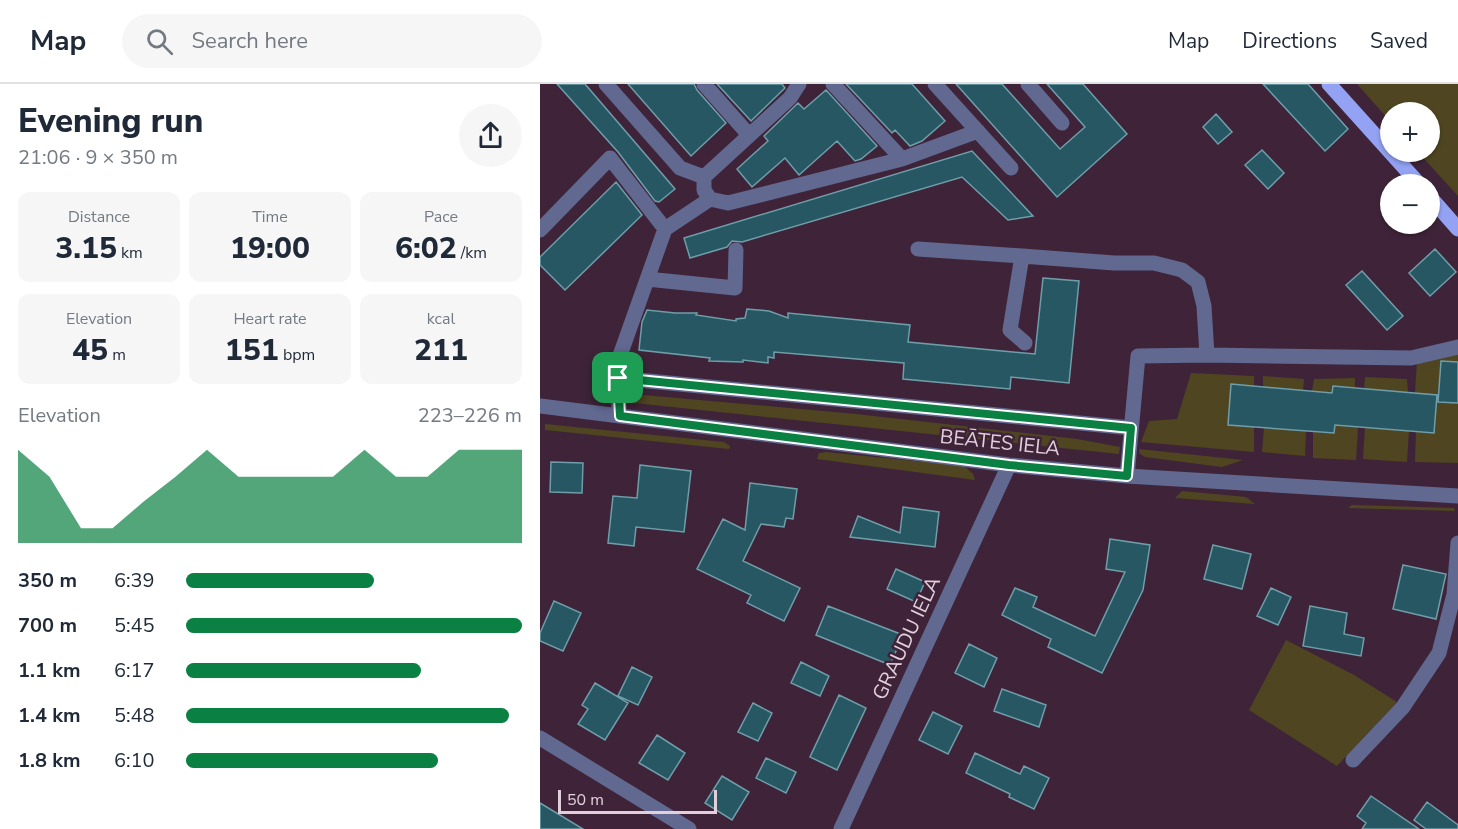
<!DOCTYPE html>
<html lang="en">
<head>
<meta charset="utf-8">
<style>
	:root { --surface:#fff; --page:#f6f6f7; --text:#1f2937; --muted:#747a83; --line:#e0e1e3; --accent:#0b8043 }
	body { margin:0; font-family:"Nunito Sans",sans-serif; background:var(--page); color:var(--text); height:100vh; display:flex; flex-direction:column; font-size:22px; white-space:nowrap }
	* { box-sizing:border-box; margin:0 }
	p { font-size:20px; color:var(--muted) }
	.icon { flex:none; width:33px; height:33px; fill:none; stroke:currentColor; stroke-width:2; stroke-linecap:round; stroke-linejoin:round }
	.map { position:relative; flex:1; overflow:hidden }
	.sheet { display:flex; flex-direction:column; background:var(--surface); width:540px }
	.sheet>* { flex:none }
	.tools { position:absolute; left:840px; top:18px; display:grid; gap:12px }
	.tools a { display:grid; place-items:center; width:60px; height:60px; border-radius:50%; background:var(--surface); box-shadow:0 2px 4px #0004; font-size:30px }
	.scale { position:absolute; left:18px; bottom:15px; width:159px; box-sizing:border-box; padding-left:6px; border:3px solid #e1cfdc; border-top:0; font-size:16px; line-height:21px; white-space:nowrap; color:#e1cfdc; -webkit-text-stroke:4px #3f2439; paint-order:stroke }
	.pin { position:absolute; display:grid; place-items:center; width:51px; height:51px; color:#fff; margin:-26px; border-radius:12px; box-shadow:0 3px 9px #0006 }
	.round { display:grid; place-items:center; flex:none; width:63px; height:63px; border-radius:32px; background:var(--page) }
	.head { display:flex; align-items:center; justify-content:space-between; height:102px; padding:0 18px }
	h1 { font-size:33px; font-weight:800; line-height:45px }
	.figures { display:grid; grid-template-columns:repeat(3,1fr); gap:9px; height:102px; padding:6px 18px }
	.figures div { display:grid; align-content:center; border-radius:12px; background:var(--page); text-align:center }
	.figures b { font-size:30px; font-weight:800 }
	.figures small { font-size:16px; font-weight:400 }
	.figures p { font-size:16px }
	.chart { height:168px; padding:12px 18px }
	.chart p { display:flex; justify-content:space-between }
	.chart svg { width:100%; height:108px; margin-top:6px; fill:var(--accent); opacity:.7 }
	ul { padding:0 18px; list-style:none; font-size:20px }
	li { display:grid; grid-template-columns:96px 72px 1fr; align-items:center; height:45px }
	li i { height:15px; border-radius:8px; background:var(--accent) }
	header { display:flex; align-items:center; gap:36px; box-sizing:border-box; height:84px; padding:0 30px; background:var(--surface); border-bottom:2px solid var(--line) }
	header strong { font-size:28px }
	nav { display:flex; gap:33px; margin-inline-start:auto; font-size:21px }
	.search { width:420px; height:54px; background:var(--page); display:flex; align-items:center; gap:15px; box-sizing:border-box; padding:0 21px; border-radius:33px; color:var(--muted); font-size:22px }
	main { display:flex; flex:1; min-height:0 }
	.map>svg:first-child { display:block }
	.green { fill:#4f4521 }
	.building { fill:#265763; stroke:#6f9eaa; stroke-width:1.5 }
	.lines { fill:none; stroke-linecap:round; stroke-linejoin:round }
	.minor { stroke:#616991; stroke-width:15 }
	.major { stroke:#93a2f3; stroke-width:15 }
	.route-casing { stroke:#fff; stroke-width:12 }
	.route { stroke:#0b8043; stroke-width:8 }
	.labels { text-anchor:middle; stroke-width:5; stroke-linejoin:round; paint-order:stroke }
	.street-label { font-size:20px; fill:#e1cfdc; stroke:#3f2439 }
</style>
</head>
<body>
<header>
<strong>Map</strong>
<div class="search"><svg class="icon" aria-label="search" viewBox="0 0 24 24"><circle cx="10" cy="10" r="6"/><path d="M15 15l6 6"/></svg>Search here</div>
<nav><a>Map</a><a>Directions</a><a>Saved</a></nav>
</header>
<main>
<section class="sheet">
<div class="head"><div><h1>Evening run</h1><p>21:06 · 9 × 350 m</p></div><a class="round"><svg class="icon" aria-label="share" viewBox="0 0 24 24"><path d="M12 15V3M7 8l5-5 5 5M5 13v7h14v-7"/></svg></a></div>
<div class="figures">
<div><p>Distance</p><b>3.15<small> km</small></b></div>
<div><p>Time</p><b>19:00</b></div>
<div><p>Pace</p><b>6:02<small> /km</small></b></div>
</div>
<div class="figures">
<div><p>Elevation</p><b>45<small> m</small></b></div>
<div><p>Heart rate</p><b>151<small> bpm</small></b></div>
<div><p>kcal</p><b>211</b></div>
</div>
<div class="chart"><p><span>Elevation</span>223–226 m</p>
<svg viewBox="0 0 160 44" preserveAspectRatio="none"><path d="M0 44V6L10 17L20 38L30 38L40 27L50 17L60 6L70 17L80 17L90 17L100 17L110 6L120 17L130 17L140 6L150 6L160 6V44z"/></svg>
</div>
<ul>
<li><b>350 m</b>6:39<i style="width:56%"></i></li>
<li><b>700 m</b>5:45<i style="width:100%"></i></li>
<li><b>1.1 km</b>6:17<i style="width:70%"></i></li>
<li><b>1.4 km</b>5:48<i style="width:96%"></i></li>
<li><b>1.8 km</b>6:10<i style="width:75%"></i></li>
</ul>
</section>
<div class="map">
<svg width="918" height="745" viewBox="0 0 918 745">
	<rect width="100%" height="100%" fill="#3f2439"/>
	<!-- green -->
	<path class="green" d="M817,0H918V112L878,68H890V28H850V37Z
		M918,265V278L901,277L898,311L875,309L877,277Z
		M651,289L714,292V368L601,358L609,337L637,335Z
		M723,292L764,295L763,306L723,303Z
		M825,293L867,295L868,308L824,305Z
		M815,294V304L793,302L792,309L772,307L774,295Z
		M81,309L316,330L537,355L580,363L579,370L85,318Z
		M896,318L918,319V379L875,378L876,347Z
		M5,340L184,358L190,362L189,365L5,346Z
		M795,341L818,343L816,376L773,374V348L794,349Z
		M825,343L869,347L867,378L823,375Z
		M724,344L766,347L765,372L722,368Z
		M599,365L703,376L682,383L605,373L599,369Z
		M286,368L424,382L433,390L435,396L277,375L279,369Z
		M642,407L706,413L715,420L635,414Z
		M812,421L914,424L915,427L808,424Z
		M746,556L814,591L857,618L797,682L709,626Z"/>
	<!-- building -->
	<path class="building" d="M17,0H45L135,105L119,118L115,117L78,68Z
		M88,0H154L157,6L186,39L151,72Z
		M177,0H242L245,4L211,37Z
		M306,0H372L405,37L382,57L370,62L355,46L352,49Z
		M416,0H462L520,65L545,43L507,0H543L587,50L517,113Z
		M723,0H768L808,45L785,67Z
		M286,6L337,62L321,75L315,77L297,57L259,91L245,74L212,103L197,85L228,57L224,52L258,19L264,25Z
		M676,30L692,48L678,60L663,43Z
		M722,66L744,89L728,105L705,81Z
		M432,67L493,132L468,136L422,93L202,158L192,157L187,163L150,174L144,154Z
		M76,98L102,131L25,206L0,181V173Z
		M895,165L916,188L890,212L869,189Z
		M822,187L863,232L847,246L806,201Z
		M503,194L539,197L529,299L471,293L470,305L363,295L364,279L234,268V274L228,273V279L203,276V278L169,277L170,274L99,266L102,238L107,226L135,229H157L156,231L196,237V235L205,234L207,225L229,227L248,234V229L370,241L368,258L495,270Z
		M901,277L918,278V319L898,318Z
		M691,300L792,309L793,302L897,311L894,349L795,341L794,349L688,341Z
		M11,378L43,379L42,409L10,408Z
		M100,381L151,387L144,448L96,443L94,462L68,459L73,412L97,414Z
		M210,399L257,405L253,435L246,434L244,443L221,440L203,477L260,504L244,537L207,519L211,511L157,485L183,435L205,446Z
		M363,423L399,428L395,463L310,453L318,432L360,449Z
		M570,455L610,461L603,506L562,589L508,563L511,555L462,531L475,504L497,513L493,523L555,552L585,488L566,485Z
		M673,461L711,470L702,505L664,495Z
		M863,481L906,490L896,535L853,525Z
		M356,485L385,498L376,518L347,505Z
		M731,504L751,513L738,541L717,532Z
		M14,517L41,529L23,567L0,557V549Z
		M288,522L363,551L350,581L276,551Z
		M770,522L807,529L804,550L824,554L821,572L763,562Z
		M429,560L457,574L444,603L415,589Z
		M261,578L289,592L280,612L251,599Z
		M92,583L112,593L98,621L78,612Z
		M55,599L88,619L65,656L38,640L48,625L42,621Z
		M462,605L506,621L499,643L454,627Z
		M299,611L326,624L297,686L270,673Z
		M213,619L232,629L218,657L198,648Z
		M393,628L422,642L408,670L379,656Z
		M117,651L145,669L128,696L99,679Z
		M435,669L480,690L484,682L509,694L494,725L469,713L470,710L426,689Z
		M226,674L256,688L246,709L216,694Z
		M182,692L209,708L192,736L165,719Z
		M831,712L879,745H822L826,739L817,732Z
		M887,718L918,741V745H886L874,736Z
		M0,719L43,745H0Z"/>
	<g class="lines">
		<!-- minor -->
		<path class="minor" d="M66,0L140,84L164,93
			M164,0L209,51
			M259,0L250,14L164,93V106L170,115L188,119L362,75L438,47
			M293,0L362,75
			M395,0L471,84
			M488,0L522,39
			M0,146L70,74L125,145
			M378,165L482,172
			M107,195L195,204L196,166
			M485,259L470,246L482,172L574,179H614L642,186L658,198L664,222L667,271
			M78,294L591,344
			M0,322L469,381L587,392L918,412
			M79,332L78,277L125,145L170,115
			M587,392L598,272L667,271L871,274L918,263
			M0,654L149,745
			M813,676L863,623L899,569L914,510L918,459
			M301,745L469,381"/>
		<!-- major -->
		<path class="major" d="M789,0L879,100
			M890,113L918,145"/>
	</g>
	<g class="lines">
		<!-- route casing -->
		<g class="route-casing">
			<path id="route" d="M78,294L591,344L587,392L469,381L80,332Z"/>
		</g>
		<!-- route -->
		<use href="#route" class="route"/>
	</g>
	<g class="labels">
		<!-- street labels -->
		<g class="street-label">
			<text transform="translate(460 358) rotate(6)" y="7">BEĀTES IELA</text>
			<text transform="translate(366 554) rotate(-65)" y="7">GRAUDU IELA</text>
		</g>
	</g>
</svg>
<div class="tools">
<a>+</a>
<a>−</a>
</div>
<div class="scale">50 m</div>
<div class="pin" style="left:78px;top:294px;background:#1e9e55"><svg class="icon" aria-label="arrive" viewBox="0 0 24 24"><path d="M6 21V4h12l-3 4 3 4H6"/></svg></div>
</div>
</main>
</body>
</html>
